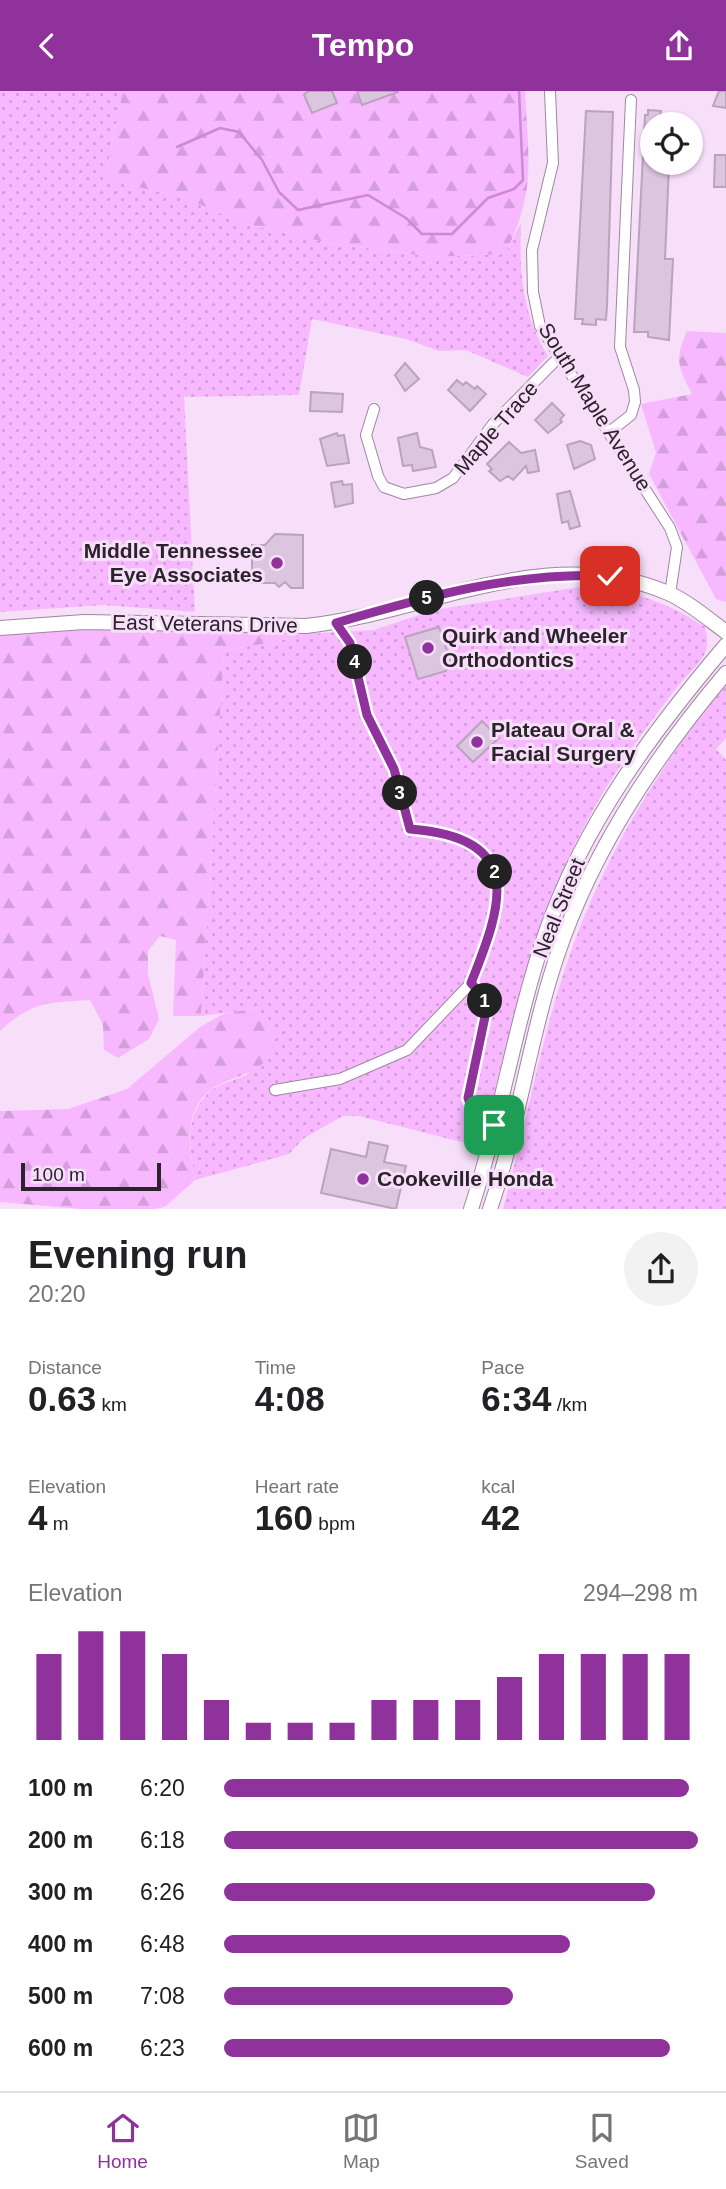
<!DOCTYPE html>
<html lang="en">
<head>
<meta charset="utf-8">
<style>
	:root { --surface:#fff; --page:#f2f2f2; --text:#202124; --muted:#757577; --line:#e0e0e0; --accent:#90329c }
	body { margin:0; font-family:Arial,sans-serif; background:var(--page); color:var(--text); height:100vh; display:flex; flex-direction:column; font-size:26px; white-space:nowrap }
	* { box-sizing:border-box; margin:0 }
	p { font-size:23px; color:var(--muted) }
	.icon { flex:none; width:38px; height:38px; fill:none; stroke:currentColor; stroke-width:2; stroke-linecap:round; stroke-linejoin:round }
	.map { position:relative; height:1118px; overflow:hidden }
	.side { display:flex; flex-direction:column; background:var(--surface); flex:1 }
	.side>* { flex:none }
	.controls { position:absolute; left:640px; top:21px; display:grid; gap:14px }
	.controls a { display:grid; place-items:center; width:63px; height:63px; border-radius:50%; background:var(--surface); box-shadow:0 2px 5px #0004; font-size:35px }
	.scale { position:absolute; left:21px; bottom:18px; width:140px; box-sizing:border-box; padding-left:7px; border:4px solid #2b222c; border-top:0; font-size:19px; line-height:24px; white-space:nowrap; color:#2b222c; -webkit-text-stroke:5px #f7dff9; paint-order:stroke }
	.pin { position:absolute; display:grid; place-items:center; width:60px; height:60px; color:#fff; margin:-30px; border-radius:14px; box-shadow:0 4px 10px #0006 }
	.km { position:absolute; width:35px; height:35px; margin:-18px; border-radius:50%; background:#222; color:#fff; font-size:19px; line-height:35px; text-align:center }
	.round { display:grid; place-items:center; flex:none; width:74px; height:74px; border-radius:37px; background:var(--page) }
	.headline { display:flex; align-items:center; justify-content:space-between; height:119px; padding:0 28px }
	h1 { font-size:38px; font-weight:700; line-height:52px }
	.figures { display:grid; grid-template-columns:repeat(3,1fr); gap:10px; height:119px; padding:7px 28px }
	.figures div { display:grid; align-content:center }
	.figures b { font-size:35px; font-weight:700 }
	.figures small { font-size:19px; font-weight:400 }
	.figures p { font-size:19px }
	.chart { height:196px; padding:14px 28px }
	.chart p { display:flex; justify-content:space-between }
	.chart svg { width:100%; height:126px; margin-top:7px; stroke:var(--accent); stroke-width:6 }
	ul { padding:0 28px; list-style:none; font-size:23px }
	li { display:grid; grid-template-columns:112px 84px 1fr; align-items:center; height:52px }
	li i { height:18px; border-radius:9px; background:var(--accent) }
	header { display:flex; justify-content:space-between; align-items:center; height:91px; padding:0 28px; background:var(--accent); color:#fff; font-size:32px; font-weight:700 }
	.tabs { display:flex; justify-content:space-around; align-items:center; height:98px; border-top:2px solid var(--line); background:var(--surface); font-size:19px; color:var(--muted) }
	.tabs a { display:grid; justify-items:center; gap:4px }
	.tabs .current { color:var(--accent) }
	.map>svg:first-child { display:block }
	.grass { fill:url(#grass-dots) }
	.forest { fill:url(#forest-firs) }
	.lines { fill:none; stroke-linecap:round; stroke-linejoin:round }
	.stream { stroke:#cb8ad3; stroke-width:2.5 }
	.building { fill:#dcc5df; stroke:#baa3bd; stroke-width:2 }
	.street-casing { stroke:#9d87a0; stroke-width:12 }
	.secondary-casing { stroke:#9d87a0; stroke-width:16 }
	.street { stroke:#fff; stroke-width:10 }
	.secondary { stroke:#fff; stroke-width:14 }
	.route-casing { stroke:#fff; stroke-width:14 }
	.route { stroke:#90329c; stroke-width:9 }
	.poi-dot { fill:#90329c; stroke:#f7dff9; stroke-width:2.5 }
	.labels { text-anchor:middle; stroke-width:6; stroke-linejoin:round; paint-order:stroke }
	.street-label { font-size:21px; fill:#2b222c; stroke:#f7dff9 }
	.poi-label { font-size:21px; font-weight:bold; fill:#2b222c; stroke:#f7dff9; text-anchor:start }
</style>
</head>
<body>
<header><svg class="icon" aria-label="back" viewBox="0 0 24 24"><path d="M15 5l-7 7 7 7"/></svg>Tempo<svg class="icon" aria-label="share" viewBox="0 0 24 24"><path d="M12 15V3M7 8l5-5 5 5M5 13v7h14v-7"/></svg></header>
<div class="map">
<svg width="726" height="1118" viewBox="0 0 726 1118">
	<defs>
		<pattern id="grass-dots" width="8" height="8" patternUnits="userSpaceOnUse" patternTransform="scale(1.75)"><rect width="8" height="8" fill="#f7b8ff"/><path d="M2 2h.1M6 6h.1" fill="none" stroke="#d49edb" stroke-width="1.8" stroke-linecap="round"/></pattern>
		<pattern id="forest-firs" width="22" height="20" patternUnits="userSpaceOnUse" patternTransform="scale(1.75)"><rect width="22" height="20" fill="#f7b8ff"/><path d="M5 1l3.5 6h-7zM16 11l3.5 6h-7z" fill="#d49edb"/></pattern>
	</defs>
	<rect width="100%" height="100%" fill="#f7dff9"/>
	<!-- grass -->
	<path class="grass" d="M0,0H117L121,9L105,89L183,106L243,132L329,152L432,166L505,163L521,132C519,180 522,223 548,265L528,286L466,259L439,260L406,248L312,228L299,304L184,306L195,521L104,514L0,521Z
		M586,495C630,499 668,511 705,536C707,546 709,552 705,562C700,574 686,584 678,595C655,624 633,654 613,686C540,798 512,929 481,1056L359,1025H343L304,1047L289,1063L195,1089C190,1059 184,1027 207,1003C215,994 235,989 247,984L254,918L201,925L224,560L320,542L374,539L434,519Z
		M726,595V647L716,658L726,669V1118H503C527,1031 542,940 573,855C607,761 661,671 726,595Z"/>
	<!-- forest -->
	<path class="forest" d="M117,0H525C528,67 537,100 505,163L432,166L329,152L243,132L183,106L105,89L121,9Z
		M687,240L726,242V511L716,508L649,383L656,362L641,313L692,303C678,276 674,270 687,240Z
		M68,537L320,542L224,560L201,925H173L176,849L160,845L148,860V883L159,928L149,948L118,967L104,959L103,934L90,909C46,912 33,910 0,940V544Z
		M254,918L277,940C275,948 273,960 269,966C253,986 226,986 208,1001C183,1022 190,1061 195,1089L166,1115L156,1118H81L0,1111V1020L68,1018L127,998L200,936L225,922Z"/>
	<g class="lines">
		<!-- stream -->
		<path class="stream" d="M177,56L220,37L239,41L262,69L279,101L298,119L368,104L406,127L422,143H452L488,107L514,98L523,89L519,0"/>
	</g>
	<!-- building -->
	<path class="building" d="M308,0H332L337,12L312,22L304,4Z
		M357,0H398V1L362,14Z
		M719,0H726V17L713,15Z
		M648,19L661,20L660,26H670V33H653V74L669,75L665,168H673L669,249L648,246V241H634L645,24H648Z
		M586,20L613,21L607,215L606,229L596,228V234L582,233L583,228H575Z
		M715,64H726V96H714Z
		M405,272L419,288L405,300L395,284Z
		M457,289L463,294L466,291L475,298L477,295L486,303L470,320L448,299Z
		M311,301L343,303L342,321L310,320Z
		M552,312L564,324L560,329L562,331L548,342L535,329Z
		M337,342L338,345L344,344L349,372L327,375L320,348Z
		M417,342L420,356L432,359L436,376L413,380L412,374L403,375L398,347Z
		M580,350L591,354L595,368L574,378L567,354Z
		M509,351L521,362L535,359L539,380L528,382L526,375L513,389L508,385L500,390L489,380L492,378L487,373Z
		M342,390L343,394L352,393L353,412L335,416L331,392Z
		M570,400L580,435L570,438L568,430L562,432L557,403Z
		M275,443L303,444V497H291L285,491L279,496L275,492H252V454H265Z
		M439,536L450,569L446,580L418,588L405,546Z
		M482,630L499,647L473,671L457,655Z
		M369,1051L388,1055L384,1071L406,1075L396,1118L321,1102L331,1058L366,1066Z"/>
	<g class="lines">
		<!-- street casing -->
		<g class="street-casing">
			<path id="street" d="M550,0L553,72L532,159L533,201L540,235L670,437L677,456L670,503
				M374,318L366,344L378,385L384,396L404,403L436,397L453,387L493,333L559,266
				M608,342L631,324L635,311L634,299L620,256L631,9
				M336,532L350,552L367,624L394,678L410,738C525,748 504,811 471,892L482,904L487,916L468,1007L474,1023L494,1034
				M275,999L340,988L407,959L471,892"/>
		</g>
		<!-- secondary casing -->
		<g class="secondary-casing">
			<path id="secondary" d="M0,537L84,531L306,535C425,522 549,450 668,502C689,511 708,528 726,541
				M471,1118C501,1027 515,931 546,841C584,732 653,640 726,554
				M490,1118C516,1043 527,963 550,887C584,772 649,673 726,582"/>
		</g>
		<!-- street -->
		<use href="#street" class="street"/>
		<!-- secondary -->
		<use href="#secondary" class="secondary"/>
	</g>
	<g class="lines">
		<!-- route casing -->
		<g class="route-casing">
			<path id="route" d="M494,1034L474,1023L468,1007L487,916L482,904L471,892C503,812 526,747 410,738L394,678L367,624L350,552L336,532C424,506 517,480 610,485"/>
		</g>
		<!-- route -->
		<use href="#route" class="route"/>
	</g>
	<!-- markers -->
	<g class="poi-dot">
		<circle cx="277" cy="472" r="7"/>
		<circle cx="428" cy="557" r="7"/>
		<circle cx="477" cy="651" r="7"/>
		<circle cx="363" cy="1088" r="7"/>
	</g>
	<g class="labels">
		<!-- street labels -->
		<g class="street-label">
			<text transform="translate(595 316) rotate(58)" y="7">South Maple Avenue</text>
			<text transform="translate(496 337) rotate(-49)" y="7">Maple Trace</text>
			<text transform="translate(205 533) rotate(1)" y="7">East Veterans Drive</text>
			<text transform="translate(559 817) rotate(-68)" y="7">Neal Street</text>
		</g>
		<!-- poi labels -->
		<g class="poi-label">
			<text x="263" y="467" text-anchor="end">Middle Tennessee<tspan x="263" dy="24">Eye Associates</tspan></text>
			<text x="442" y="552">Quirk and Wheeler<tspan x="442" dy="24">Orthodontics</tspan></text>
			<text x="491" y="646">Plateau Oral &amp;<tspan x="491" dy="24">Facial Surgery</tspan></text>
			<text x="377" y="1095">Cookeville Honda</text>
		</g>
	</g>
</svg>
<div class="controls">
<a><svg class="icon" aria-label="locate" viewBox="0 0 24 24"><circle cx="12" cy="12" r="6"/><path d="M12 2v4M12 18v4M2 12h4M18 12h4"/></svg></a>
</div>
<div class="scale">100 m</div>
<div class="pin" style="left:494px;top:1034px;background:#1e9e55"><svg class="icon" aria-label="arrive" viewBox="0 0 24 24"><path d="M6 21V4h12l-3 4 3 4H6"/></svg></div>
<div class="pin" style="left:610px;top:485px;background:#d93025"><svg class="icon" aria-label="check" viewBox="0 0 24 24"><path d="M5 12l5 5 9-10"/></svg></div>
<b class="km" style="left:485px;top:910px">1</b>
<b class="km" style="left:495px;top:781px">2</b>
<b class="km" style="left:400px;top:702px">3</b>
<b class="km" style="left:355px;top:571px">4</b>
<b class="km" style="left:427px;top:507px">5</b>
</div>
<section class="side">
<div class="headline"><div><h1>Evening run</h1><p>20:20</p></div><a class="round"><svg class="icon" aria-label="share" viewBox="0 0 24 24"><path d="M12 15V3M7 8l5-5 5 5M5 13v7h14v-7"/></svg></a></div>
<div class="figures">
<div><p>Distance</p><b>0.63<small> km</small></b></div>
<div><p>Time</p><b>4:08</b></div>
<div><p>Pace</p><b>6:34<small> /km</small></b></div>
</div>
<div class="figures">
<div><p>Elevation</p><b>4<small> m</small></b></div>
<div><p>Heart rate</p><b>160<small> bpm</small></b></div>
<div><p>kcal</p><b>42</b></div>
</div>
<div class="chart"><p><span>Elevation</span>294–298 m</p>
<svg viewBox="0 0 160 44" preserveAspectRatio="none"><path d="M5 44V14M15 44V6M25 44V6M35 44V14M45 44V30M55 44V38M65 44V38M75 44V38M85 44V30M95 44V30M105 44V30M115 44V22M125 44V14M135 44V14M145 44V14M155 44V14"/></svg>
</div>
<ul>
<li><b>100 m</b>6:20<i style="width:98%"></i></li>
<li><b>200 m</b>6:18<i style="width:100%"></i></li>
<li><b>300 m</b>6:26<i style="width:91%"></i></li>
<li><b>400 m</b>6:48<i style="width:73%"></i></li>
<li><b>500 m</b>7:08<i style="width:61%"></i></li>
<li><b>600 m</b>6:23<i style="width:94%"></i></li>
</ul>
</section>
<nav class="tabs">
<a class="current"><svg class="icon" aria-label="home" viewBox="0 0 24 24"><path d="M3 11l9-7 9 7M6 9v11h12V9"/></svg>Home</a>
<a><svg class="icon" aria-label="map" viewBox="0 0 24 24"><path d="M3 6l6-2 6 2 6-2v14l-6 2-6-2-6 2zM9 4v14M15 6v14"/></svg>Map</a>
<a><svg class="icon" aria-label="saved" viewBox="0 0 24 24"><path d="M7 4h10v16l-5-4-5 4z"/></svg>Saved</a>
</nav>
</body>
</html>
